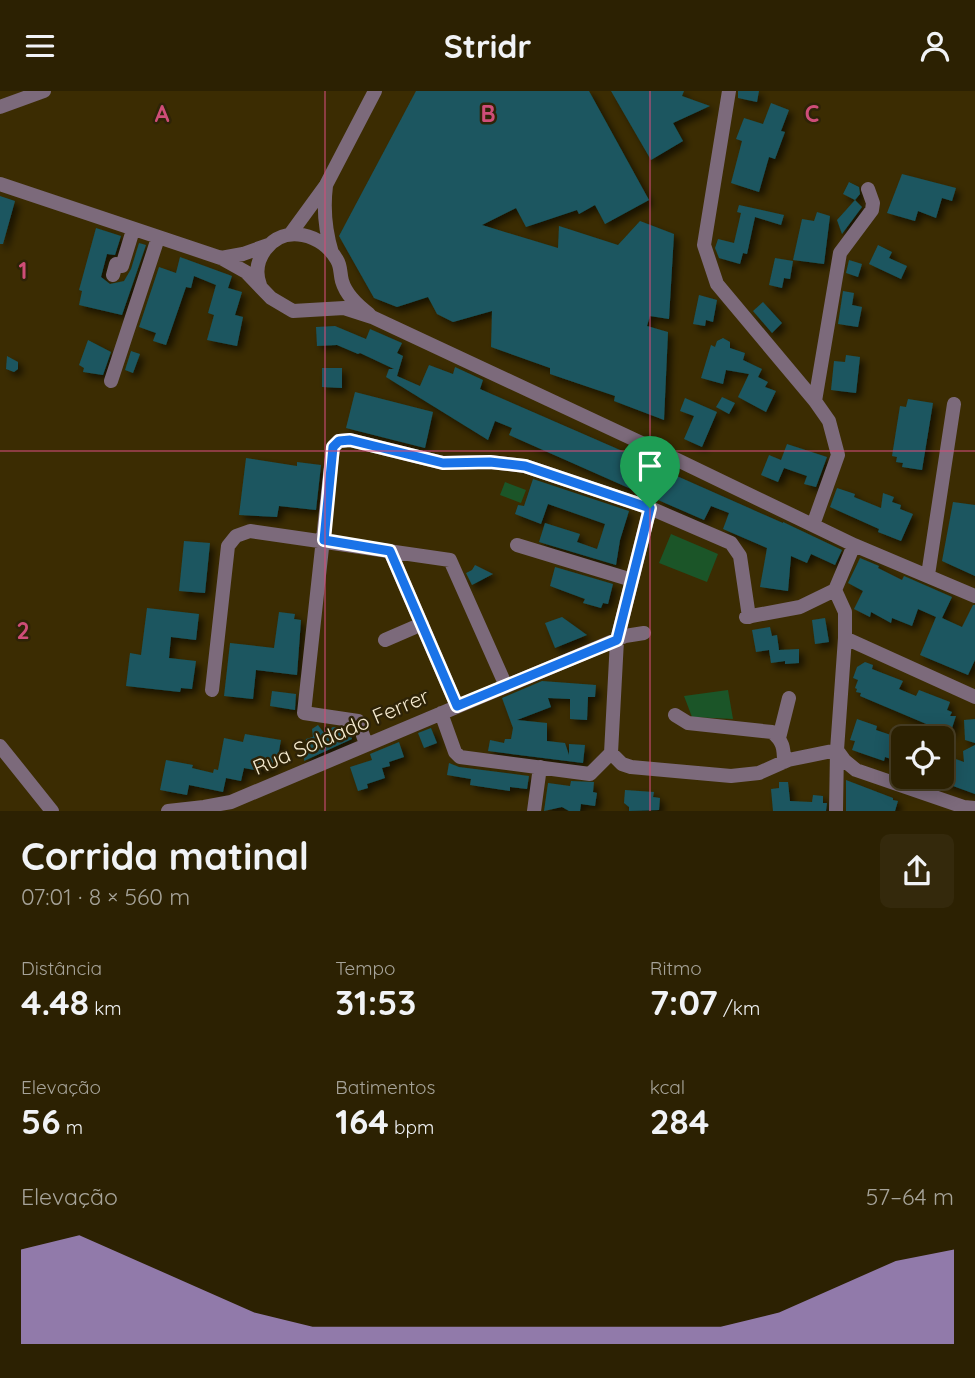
<!DOCTYPE html>
<html lang="pt">
<head>
<meta charset="utf-8">
<style>
	:root { --surface:#2c2102; --page:#34290c; --text:#f1f3f6; --muted:#a6a399; --line:#483e24; --accent:#bca0f2 }
	body { margin:0; font-family:Quicksand,sans-serif; background:var(--page); color:var(--text); height:100vh; display:flex; flex-direction:column; font-size:26px; white-space:nowrap }
	* { box-sizing:border-box; margin:0 }
	p { font-size:23px; color:var(--muted) }
	.icon { flex:none; width:38px; height:38px; fill:none; stroke:currentColor; stroke-width:2; stroke-linecap:round; stroke-linejoin:round }
	.map { position:relative; height:720px; overflow:hidden }
	.side { display:flex; flex-direction:column; background:var(--surface); flex:1 }
	.side>* { flex:none }
	.fabs { position:absolute; left:891px; top:635px; display:grid; gap:14px }
	.fabs a { display:grid; place-items:center; width:63px; height:63px; border-radius:10px; background:var(--surface); box-shadow:0 4px 18px #0003,0 0 0 2px var(--line); font-size:35px }
	.pin { position:absolute; display:grid; place-items:center; width:60px; height:60px; color:#fff; margin:-72px -30px; border-radius:50% 50% 50% 0; rotate:-45deg; box-shadow:0 0 7px #0007 }
	.pin .icon { rotate:45deg }
	.round { display:grid; place-items:center; flex:none; width:74px; height:74px; border-radius:10px; background:var(--page) }
	.headline { display:flex; align-items:center; justify-content:space-between; height:119px; padding:0 21px }
	h1 { font-size:38px; font-weight:700; line-height:52px }
	.figures { display:grid; grid-template-columns:repeat(3,1fr); gap:10px; height:119px; padding:7px 21px }
	.figures div { display:grid; align-content:center }
	.figures b { font-size:35px; font-weight:700 }
	.figures small { font-size:19px; font-weight:400 }
	.figures p { font-size:19px }
	.chart { height:196px; padding:14px 21px }
	.chart p { display:flex; justify-content:space-between }
	.chart svg { width:100%; height:126px; margin-top:7px; fill:var(--accent); opacity:.7 }
	header { display:flex; justify-content:space-between; align-items:center; height:91px; padding:0 21px; background:var(--surface); font-size:32px; font-weight:700 }
	.map>svg:first-child { display:block }
	.green { fill:#1b5528 }
	.building { fill:#1a5760; filter:url(#shadow) }
	.lines { fill:none; stroke-linecap:round; stroke-linejoin:round }
	.minor { stroke:#7c6a7b; stroke-width:14 }
	.route-casing { stroke:#fff; stroke-width:14 }
	.route { stroke:#1a73e8; stroke-width:9 }
	.grid { fill:none; stroke:#cf4d78; stroke-width:2; stroke-opacity:0.55 }
	.labels { text-anchor:middle; stroke-width:5; stroke-linejoin:round; paint-order:stroke }
	.street-label { font-size:21px; fill:#f7ecd1; stroke:#2e2307 }
	.grid-label { font-size:23px; text-anchor:middle; font-weight:bold; fill:#cf4d78; stroke:#2e2307; stroke-width:5; stroke-linejoin:round; paint-order:stroke }
</style>
</head>
<body>
<header><svg class="icon" aria-label="menu" viewBox="0 0 24 24"><path d="M4 6h16M4 12h16M4 18h16"/></svg>Stridr<svg class="icon" aria-label="person" viewBox="0 0 24 24"><circle cx="12" cy="8" r="4"/><path d="M4 21q1-7 8-7t8 7"/></svg></header>
<div class="map">
<svg width="975" height="720" viewBox="0 0 975 720">
	<defs>
		<filter id="shadow"><feDropShadow dx="4.5" dy="4.5" stdDeviation="3.5" flood-color="#0009"/></filter>
	</defs>
	<rect width="100%" height="100%" fill="#3b2c02"/>
	<!-- green -->
	<path class="green" d="M505,391L526,399L521,412L500,404Z
		M671,443L718,463L707,491L659,472Z
		M728,599L733,628L692,626L684,605Z"/>
	<!-- building -->
	<path class="building" d="M416,0H589L649,109L605,133L595,114L579,123L577,119L526,136L516,117L482,134L558,157L559,135L618,154L640,130L674,143L669,228L650,225L647,235L668,241L664,329L614,310L615,305L550,283V277L491,256L492,220L453,231L437,223L428,206L397,216L374,207L339,145Z
		M611,0H684L682,5L710,15L673,32L683,50L651,69Z
		M738,0H759L757,11L738,7Z
		M771,12L789,19L781,40L785,41L775,68L769,66L759,101L731,92L742,50L736,48L744,27L763,33Z
		M902,83L956,97L952,110L942,107L936,127L918,120L915,130L887,122Z
		M849,91L859,96L860,103L855,109L862,116L842,143L837,129L855,109L843,103Z
		M0,105L15,110L3,153H0Z
		M739,114L784,124L781,134L755,126L747,163L743,162L740,173L719,167L715,157L718,148L734,152L741,122L737,121Z
		M817,121L830,125L824,173L793,169L802,128L814,130Z
		M96,137L121,145L115,164L107,163L101,186L110,193L124,190L131,178L139,152L146,154L122,224L79,214L82,200L79,199Z
		M878,154L892,161L889,167L907,175L901,188L869,173Z
		M180,166L232,185L228,197L242,201L235,224L243,226L237,255L207,249L214,224L208,222L216,194L194,185L191,197L186,196L166,254L153,250L156,242L139,236L159,176L176,182Z
		M775,167L793,170L790,188L784,187L782,197L769,194Z
		M849,169L862,173L858,186L846,182Z
		M843,200L854,202L852,214L862,216L858,236L838,233Z
		M699,204L717,209L713,231L706,229L705,235L693,233Z
		M763,211L782,232L772,242L753,220Z
		M335,235L366,248L370,238L402,252L397,262L403,265L397,285L420,295L429,274L453,283L455,276L483,289L480,298L643,369L631,398L509,344L512,337L495,330L488,349L386,286L389,278H394L360,262L358,263L337,254L317,255L316,236Z
		M723,247L730,251V257L745,262L743,269L762,278L758,286L768,291L765,296L776,300L766,321L738,306L749,283L726,279L723,293L701,287L711,254L715,256L717,250Z
		M88,249L111,261L103,284L83,281L84,277L79,274Z
		M131,260L140,263L133,282L125,279Z
		M846,264L860,266L856,302L831,299L834,270L845,271Z
		M7,265L18,271V278L14,281L6,278Z
		M322,277H342V297L322,296Z
		M355,301L433,321L425,357L346,337Z
		M722,306L735,312L729,323L716,316Z
		M685,307L717,321L702,356L684,348L694,325L680,320Z
		M908,308L933,312L922,379L902,376L903,372L896,371L897,366L892,365L900,315L906,316Z
		M787,353L827,366L816,396L804,393L807,385L784,377L778,391L761,384L769,364L781,369Z
		M246,367L297,375V371L321,374L316,419L279,415L277,426L239,424Z
		M670,382L783,432V431L842,459L835,474L811,463L807,472L791,465L788,500L760,496L767,457L723,438L729,422L711,415L704,429L658,409Z
		M533,388L629,420L620,449L616,474L539,451L545,432L580,443L577,451L597,458L605,433L548,413L541,433L515,423L518,414L524,415Z
		M837,397L855,403L854,406L881,417L883,402L894,406L892,411L901,414L900,418L913,423L901,450L878,441L879,438L830,416Z
		M953,411L975,414V485L942,470Z
		M184,450L210,452L205,502L179,500Z
		M860,467L879,475L878,477L902,489L904,485L952,506L942,527L962,536L973,514H975V569L968,584L920,564L936,526L918,518L912,535L892,527L891,532L871,521L870,526L854,518L863,500L848,492Z
		M475,474L493,483L472,494L466,482L472,479Z
		M555,476L613,493L608,513L603,512L601,517L583,512L585,508L550,495Z
		M147,517L199,523L196,549L171,546L169,567L196,570L192,598L181,597L180,601L126,595L130,562L141,564Z
		M279,521L295,523L294,528L301,529L297,584L256,579L253,608L224,605L230,552L274,557Z
		M562,526L587,544L555,557L545,532Z
		M825,527L829,551L815,553L812,529Z
		M770,536L772,545L777,544L779,559L799,558V572L785,573V570L771,572L769,559L756,561L752,539Z
		M865,571L873,574L872,578L903,590L899,598L916,605L919,599L950,611L947,619L952,621L950,625H956L950,643L860,605L861,602L856,601L857,598L855,597L858,589L853,587L857,576Z
		M542,590L596,594L595,606H588L587,629L570,628V608L548,607L551,616L517,629L547,632V650L565,652L569,664V653L585,654L583,672L488,660L490,649L504,652L505,648H511L513,637L502,607Z
		M272,600L296,603L295,619L270,615Z
		M857,628L877,635L876,639L903,648V672L885,666L884,670L852,659L855,650L850,649Z
		M975,628V652L965,649L964,629Z
		M318,634L324,642L333,636L349,638L352,648L304,670L306,648L313,646L312,638Z
		M431,637L437,652L424,657L418,642Z
		M245,643L281,649L277,671L273,670L271,679L261,677L260,680L244,677L241,690L226,687L223,701L189,694L187,704L160,699L166,669L193,674L192,677L213,682L214,678L218,679L224,647L243,651Z
		M399,651L404,666L389,671L390,675L382,677L385,687L367,693L368,697L358,700L350,676L372,669L370,663Z
		M975,654V703L942,691V670L950,666L964,671L963,660Z
		M449,672L459,676L529,685L527,698L510,696V700L470,694L471,688L447,684Z
		M846,689L893,707V709L898,710L895,720H846Z
		M571,690L594,691L593,701L597,702L595,715L581,713L580,720H569L562,716L544,720L548,692L570,695Z
		M779,691H788L790,710L812,711L813,704L823,705V712H827L826,720H773L771,698L779,697Z
		M625,699L654,701L653,706L660,707L659,719L629,720V716L624,712Z"/>
	<g class="lines">
		<!-- minor -->
		<path class="minor" d="M729,0L704,154L717,193L815,310L829,330L838,364L813,434
			M0,16L44,0
			M0,93L221,167L246,181L271,207L293,220L344,217L372,226L663,362L854,454L975,505
			M326,95C323,119 325,139 332,162
			M291,142L326,94L375,0
			M221,167L243,163L268,154
			M113,184L116,173L122,175L133,139
			M260,194C255,181 257,170 265,159C284,132 323,143 337,169C341,175 340,183 342,190C346,204 357,214 369,223
			M111,290L158,147
			M815,310L840,162L872,119L873,112L868,98
			M517,454L632,489
			M390,460L457,615
			M928,484L954,313
			M746,526L800,516L835,499
			M845,547L975,606
			M385,549L422,533
			M212,599L228,455L236,445L250,440L450,469L506,595
			M441,622L455,661L460,666L590,683L611,662
			M675,624L688,632L772,641C783,650 784,657 784,671
			M779,647L789,607
			M366,653L358,630L304,622L333,356L339,350L350,349L443,372L490,371L525,375L650,417L731,452L740,465L749,526
			M0,655L52,720
			M837,659L845,670L856,679L964,716L975,717
			M611,662L617,549L650,417
			M611,662L622,673L631,676L731,685L759,682L788,669L837,659
			M168,720L204,716L231,711L625,545L644,542
			M534,720L540,676
			M836,720L837,659L845,547V521L835,499L854,454"/>
	</g>
	<g class="lines">
		<!-- route casing -->
		<g class="route-casing">
			<path id="route" d="M350,349L443,372L490,371L525,375L650,417L617,549L457,615L390,460L324,449L333,356L339,350Z"/>
		</g>
		<!-- route -->
		<use href="#route" class="route"/>
	</g>
	<!-- grid -->
	<path class="grid" d="M325,0V720M650,0V720M0,360H975"/>
	<g class="labels">
		<!-- street labels -->
		<g class="street-label">
			<text transform="translate(341 641) rotate(-23)" y="7">Rua Soldado Ferrer</text>
		</g>
	</g>
	<g class="grid-label">
		<text x="162" y="31">A</text>
		<text x="488" y="31">B</text>
		<text x="812" y="31">C</text>
		<text x="23" y="188">1</text>
		<text x="23" y="548">2</text>
	</g>
</svg>
<div class="fabs">
<a><svg class="icon" aria-label="locate" viewBox="0 0 24 24"><circle cx="12" cy="12" r="6"/><path d="M12 2v4M12 18v4M2 12h4M18 12h4"/></svg></a>
</div>
<div class="pin" style="left:650px;top:417px;background:#1e9e55"><svg class="icon" aria-label="arrive" viewBox="0 0 24 24"><path d="M6 21V4h12l-3 4 3 4H6"/></svg></div>
</div>
<section class="side">
<div class="headline"><div><h1>Corrida matinal</h1><p>07:01 · 8 × 560 m</p></div><a class="round"><svg class="icon" aria-label="share" viewBox="0 0 24 24"><path d="M12 15V3M7 8l5-5 5 5M5 13v7h14v-7"/></svg></a></div>
<div class="figures">
<div><p>Distância</p><b>4.48<small> km</small></b></div>
<div><p>Tempo</p><b>31:53</b></div>
<div><p>Ritmo</p><b>7:07<small> /km</small></b></div>
</div>
<div class="figures">
<div><p>Elevação</p><b>56<small> m</small></b></div>
<div><p>Batimentos</p><b>164<small> bpm</small></b></div>
<div><p>kcal</p><b>284</b></div>
</div>
<div class="chart"><p><span>Elevação</span>57–64 m</p>
<svg viewBox="0 0 160 44" preserveAspectRatio="none"><path d="M0 44V11L10 6L20 15L30 24L40 33L50 38L60 38L70 38L80 38L90 38L100 38L110 38L120 38L130 33L140 24L150 15L160 11V44z"/></svg>
</div>
</section>
</body>
</html>
